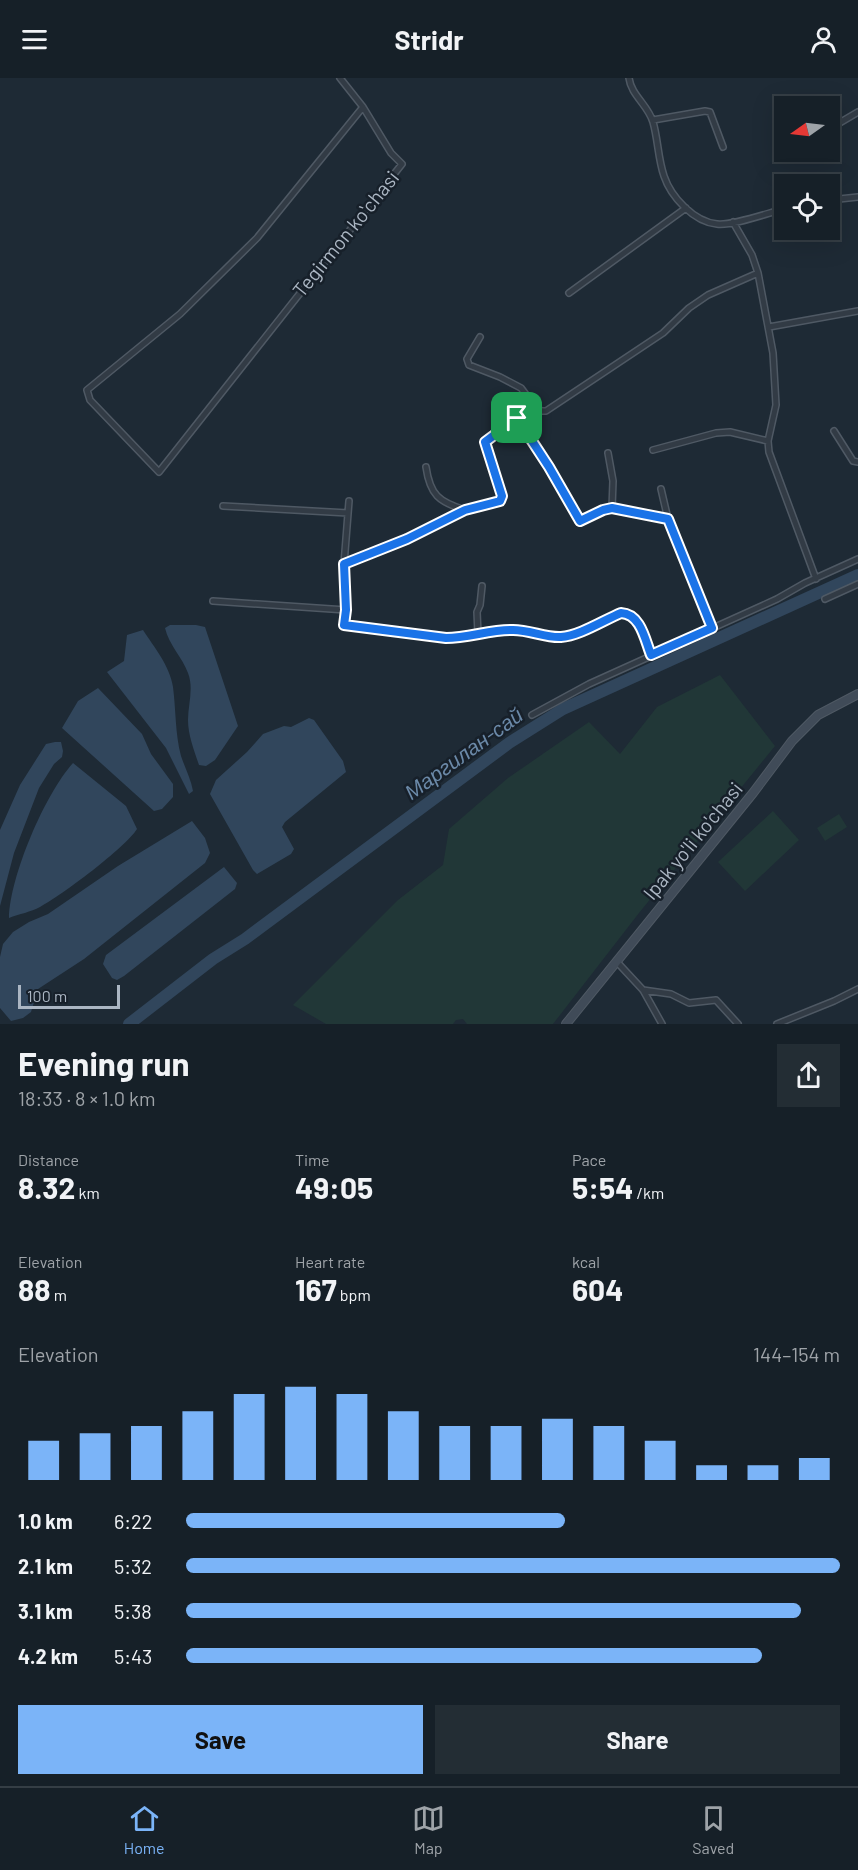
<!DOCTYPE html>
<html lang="en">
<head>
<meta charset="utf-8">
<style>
	:root { --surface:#162028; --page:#232d34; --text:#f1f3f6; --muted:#9ea3a8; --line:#353e45; --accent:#7bb4f8 }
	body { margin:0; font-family:Barlow,sans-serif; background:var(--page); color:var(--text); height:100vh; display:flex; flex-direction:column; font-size:22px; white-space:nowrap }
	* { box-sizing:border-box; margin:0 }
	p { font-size:20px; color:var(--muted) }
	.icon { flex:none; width:33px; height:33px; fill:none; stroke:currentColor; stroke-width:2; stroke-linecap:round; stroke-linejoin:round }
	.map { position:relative; height:946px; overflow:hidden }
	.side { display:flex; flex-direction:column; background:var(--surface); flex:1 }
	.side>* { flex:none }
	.needle { width:39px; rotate:256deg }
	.fabs { position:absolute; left:774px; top:18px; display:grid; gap:12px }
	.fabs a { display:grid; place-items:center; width:66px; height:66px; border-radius:0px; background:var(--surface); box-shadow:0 6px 24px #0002,0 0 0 2px var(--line); font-size:30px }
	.scale { position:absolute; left:18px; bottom:15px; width:102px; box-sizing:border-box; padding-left:6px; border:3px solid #abb6c3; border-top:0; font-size:16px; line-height:21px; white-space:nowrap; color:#abb6c3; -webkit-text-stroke:4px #17202a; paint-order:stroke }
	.pin { position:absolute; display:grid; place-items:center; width:51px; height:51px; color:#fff; margin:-26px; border-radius:12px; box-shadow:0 3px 9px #0006 }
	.round { display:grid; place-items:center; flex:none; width:63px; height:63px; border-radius:0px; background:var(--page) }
	.summary { display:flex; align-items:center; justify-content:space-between; height:102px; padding:0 18px }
	h1 { font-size:33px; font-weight:700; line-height:45px }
	.stats { display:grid; grid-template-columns:repeat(3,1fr); gap:9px; height:102px; padding:6px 18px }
	.stats div { display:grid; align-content:center }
	.stats b { font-size:30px; font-weight:700 }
	.stats small { font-size:16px; font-weight:400 }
	.stats p { font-size:16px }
	.chart { height:168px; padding:12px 18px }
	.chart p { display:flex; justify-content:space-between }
	.chart svg { width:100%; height:108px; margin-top:6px; stroke:var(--accent); stroke-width:6 }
	.primary-button { display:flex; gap:12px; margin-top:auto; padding:12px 18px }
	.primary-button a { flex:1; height:69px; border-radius:0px; background:var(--accent); color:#111; font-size:24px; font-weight:700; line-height:69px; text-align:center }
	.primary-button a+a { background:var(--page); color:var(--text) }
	ul { padding:0 18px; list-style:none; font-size:20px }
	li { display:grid; grid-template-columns:96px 72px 1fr; align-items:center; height:45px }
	li i { height:15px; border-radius:8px; background:var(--accent) }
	header { display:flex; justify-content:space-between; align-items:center; height:78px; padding:0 18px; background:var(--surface); font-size:27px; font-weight:700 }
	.tab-bar { display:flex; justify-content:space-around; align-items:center; height:84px; border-top:2px solid var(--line); background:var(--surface); font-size:16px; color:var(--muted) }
	.tab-bar a { display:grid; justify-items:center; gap:3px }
	.tab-bar .selected { color:var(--accent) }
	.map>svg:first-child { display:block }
	.green { fill:#213737 }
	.water { fill:#31465c }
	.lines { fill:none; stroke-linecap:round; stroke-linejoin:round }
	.river { stroke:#31465c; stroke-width:12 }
	.street-casing { stroke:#4f5964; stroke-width:8 }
	.secondary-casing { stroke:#4f5964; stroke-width:10 }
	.street { stroke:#323b45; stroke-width:5 }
	.secondary { stroke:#404b58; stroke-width:8 }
	.route-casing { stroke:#fff; stroke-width:12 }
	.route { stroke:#1a73e8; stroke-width:8 }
	.labels { text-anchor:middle; stroke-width:5; stroke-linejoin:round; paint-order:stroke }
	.street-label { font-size:20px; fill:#abb6c3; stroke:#17202a }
	.water-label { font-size:21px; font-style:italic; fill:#6b89a8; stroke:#17202a }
</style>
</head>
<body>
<header><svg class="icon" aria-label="menu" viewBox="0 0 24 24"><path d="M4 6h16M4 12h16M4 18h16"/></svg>Stridr<svg class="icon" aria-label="person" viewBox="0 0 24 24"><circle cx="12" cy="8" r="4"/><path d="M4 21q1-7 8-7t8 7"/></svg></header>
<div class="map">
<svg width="858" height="946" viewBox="0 0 858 946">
	<rect width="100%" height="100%" fill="#1e2a35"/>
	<!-- green -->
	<path class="green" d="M720,597L775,668L639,835L553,946H467L463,941L456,942L453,946H326L293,927L398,822L443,787L449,751L508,700L589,644L620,676L657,629Z
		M773,733L799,762L745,813L718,784Z
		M839,736L847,749L825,763L817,750Z"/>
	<!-- water -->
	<path class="water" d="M170,547H196L205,549L238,648L215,682L206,688L199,687C194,672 188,657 188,642C188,627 194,610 188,595C182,579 169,567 165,550Z
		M143,552C154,569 170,588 173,609C176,632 175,655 181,678C185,690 191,701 193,713L189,716L166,670L107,594L124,583L127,557Z
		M98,610L142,656L151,676L173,706V719L162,731L154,733L62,650L78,623Z
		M309,640L314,642L343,683L346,694L285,744L282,749L294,771L291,776L257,796L253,792L210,716L216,702L247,674L263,656L284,648L291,649Z
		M55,664H61L63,673L62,679L54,686L39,710L14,775L0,828V752L20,707L46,666Z
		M73,685L126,728L137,751C125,770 62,817 40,829C31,834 19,836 9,840C10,798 45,716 73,685Z
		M192,743L205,760L210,775L205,785L84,881L38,911L31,934L23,940L11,943L0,930V879L3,866L13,854L29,844L48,836L118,788Z
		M224,789L237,805L235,811L124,898L117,902L112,900L103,886L106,877Z"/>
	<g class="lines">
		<!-- river -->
		<path class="river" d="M129,946L213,881L245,861L509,665L563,631L858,497"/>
		<!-- street casing -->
		<g class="street-casing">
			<path id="street" d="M340,0L363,29L391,75L402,86L159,394L90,322L87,312L180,236L257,160L363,29
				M629,0C631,17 648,27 653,44C658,61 658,81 664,98C671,119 694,144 717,146C732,148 768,135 784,131
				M653,42L705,33L710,34L723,69
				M836,47L858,34
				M830,122L858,119
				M733,144L752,177L758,195L773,275L776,327L768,363L769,374L816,501
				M569,215L686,130
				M769,249L858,233
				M480,259L467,281L469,287L500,299L521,310L536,330
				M517,340L549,389L580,443L603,432L612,430L668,441
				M834,353L853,383L858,384
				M653,372L716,355L730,354L768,363
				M608,375L613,403L612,430
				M426,389C430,417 439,424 465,432
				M661,411L668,441L712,550
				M349,423L344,486L346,532L344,547L446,560C468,560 489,552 511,551C528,551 545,560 561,559C579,558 604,542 621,535C641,536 645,561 651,577
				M223,428L348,435
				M344,486L407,461L458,437L465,432L500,423L502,418L485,364L517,340L536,330L542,333H546L663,255L689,230L708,217L758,195
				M825,521L858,506
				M213,523L346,532
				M478,556L477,534L480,527L482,508
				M532,637L589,606L777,521L805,505L858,481
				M617,884L643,912L662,946
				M643,912L671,916L689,925L716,922L738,946
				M777,946L834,923L858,911"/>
		</g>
		<!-- secondary casing -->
		<g class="secondary-casing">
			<path id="secondary" d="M566,946L753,715L792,663L818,637L858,616"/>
		</g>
		<!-- street -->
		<use href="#street" class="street"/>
		<!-- secondary -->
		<use href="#secondary" class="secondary"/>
	</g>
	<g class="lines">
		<!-- route casing -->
		<g class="route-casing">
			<path id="route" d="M517,340L549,389L580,443L603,432L612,430L668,441L712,550L651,577C645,562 641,536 621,535C604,542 579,558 561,559C545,560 528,551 511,552C489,552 468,560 446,560L344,547L346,532L344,486L407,461L465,432L500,423L502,418L485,364Z"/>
		</g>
		<!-- route -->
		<use href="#route" class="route"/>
	</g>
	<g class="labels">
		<!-- street labels -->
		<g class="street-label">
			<text transform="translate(346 156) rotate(-51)" y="7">Tegirmon koʻchasi</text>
			<text transform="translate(693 763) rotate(-51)" y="7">Ipak yo'li ko'chasi</text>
		</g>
		<!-- water labels -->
		<g class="water-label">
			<text transform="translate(464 676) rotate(-36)" y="7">Маргилан-сай</text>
		</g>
	</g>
</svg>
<div class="fabs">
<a><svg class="needle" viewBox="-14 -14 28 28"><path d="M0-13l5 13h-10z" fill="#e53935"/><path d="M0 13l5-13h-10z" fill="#9ea3a8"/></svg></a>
<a><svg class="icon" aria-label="locate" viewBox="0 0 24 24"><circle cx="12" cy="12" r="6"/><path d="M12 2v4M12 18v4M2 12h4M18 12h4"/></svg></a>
</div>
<div class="scale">100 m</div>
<div class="pin" style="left:517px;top:340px;background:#1e9e55"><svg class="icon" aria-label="arrive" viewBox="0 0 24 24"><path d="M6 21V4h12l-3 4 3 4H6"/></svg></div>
</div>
<section class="side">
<div class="summary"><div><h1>Evening run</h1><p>18:33 · 8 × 1.0 km</p></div><a class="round"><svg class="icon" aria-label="share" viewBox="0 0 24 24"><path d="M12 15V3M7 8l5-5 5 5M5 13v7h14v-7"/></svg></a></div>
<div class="stats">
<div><p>Distance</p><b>8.32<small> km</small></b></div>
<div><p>Time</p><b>49:05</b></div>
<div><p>Pace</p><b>5:54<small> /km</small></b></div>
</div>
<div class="stats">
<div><p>Elevation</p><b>88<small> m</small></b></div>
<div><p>Heart rate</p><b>167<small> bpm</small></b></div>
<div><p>kcal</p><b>604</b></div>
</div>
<div class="chart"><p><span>Elevation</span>144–154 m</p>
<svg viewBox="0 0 160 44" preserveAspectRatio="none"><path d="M5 44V28M15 44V25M25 44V22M35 44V16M45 44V9M55 44V6M65 44V9M75 44V16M85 44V22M95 44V22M105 44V19M115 44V22M125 44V28M135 44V38M145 44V38M155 44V35"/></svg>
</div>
<ul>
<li><b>1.0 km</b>6:22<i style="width:58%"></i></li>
<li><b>2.1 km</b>5:32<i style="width:100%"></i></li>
<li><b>3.1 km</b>5:38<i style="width:94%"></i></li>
<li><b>4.2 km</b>5:43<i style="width:88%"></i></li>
</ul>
<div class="primary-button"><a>Save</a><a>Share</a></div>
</section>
<nav class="tab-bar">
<a class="selected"><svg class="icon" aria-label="home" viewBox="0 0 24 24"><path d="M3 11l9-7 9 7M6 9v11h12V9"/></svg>Home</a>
<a><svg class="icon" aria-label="map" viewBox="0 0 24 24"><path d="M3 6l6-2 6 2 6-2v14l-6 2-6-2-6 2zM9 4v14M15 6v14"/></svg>Map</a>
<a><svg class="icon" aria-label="saved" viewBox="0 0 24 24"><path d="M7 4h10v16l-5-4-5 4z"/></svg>Saved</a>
</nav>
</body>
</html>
